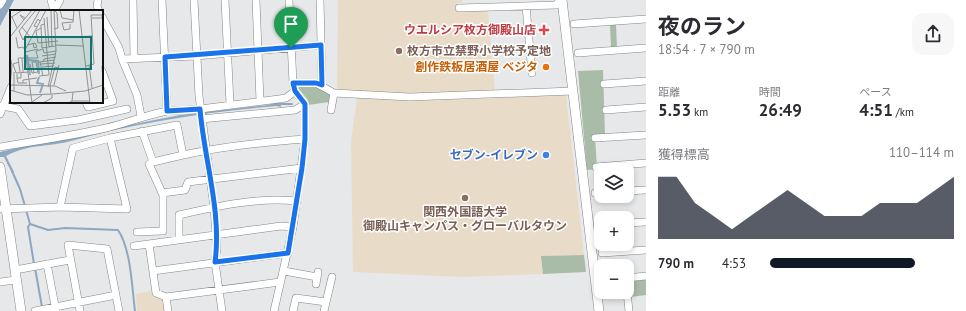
<!DOCTYPE html>
<html lang="ja">
<head>
<meta charset="utf-8">
<style>
	:root { --surface:#fff; --page:#f7f7f7; --text:#2b2b33; --muted:#7c7c81; --accent:#111827 }
	body { margin:0; font-family:"PT Sans","Noto Sans JP",sans-serif; background:var(--page); color:var(--text); height:100vh; display:flex; flex-direction:column; font-size:15px; white-space:nowrap }
	* { box-sizing:border-box; margin:0 }
	p { font-size:13px; color:var(--muted) }
	.icon { flex:none; width:22px; height:22px; fill:none; stroke:currentColor; stroke-width:2; stroke-linecap:round; stroke-linejoin:round }
	.map { position:relative; flex:1; overflow:hidden }
	.panel { display:flex; flex-direction:column; background:var(--surface); width:320px }
	.panel>* { flex:none }
	.tools { position:absolute; left:594px; top:163px; display:grid; gap:8px }
	.tools a { display:grid; place-items:center; width:40px; height:40px; border-radius:8px; background:var(--surface); box-shadow:0 2px 6px #0003; font-size:20px }
	.pin { position:absolute; display:grid; place-items:center; width:34px; height:34px; color:#fff; margin:-41px -17px; border-radius:50% 50% 50% 0; rotate:-45deg; box-shadow:0 0 4px #0007 }
	.pin .icon { rotate:45deg }
	.round { display:grid; place-items:center; flex:none; width:42px; height:42px; border-radius:12px; background:var(--page) }
	.headline { display:flex; align-items:center; justify-content:space-between; height:68px; padding:0 12px }
	h1 { font-size:22px; font-weight:700; line-height:30px }
	.figures { display:grid; grid-template-columns:repeat(3,1fr); gap:6px; height:68px; padding:4px 12px }
	.figures div { display:grid; align-content:center }
	.figures b { font-size:17px; font-weight:700 }
	.figures small { font-size:11px; font-weight:400 }
	.figures p { font-size:11px }
	.chart { height:112px; padding:8px 12px }
	.chart p { display:flex; justify-content:space-between }
	.chart svg { width:100%; height:72px; margin-top:4px; fill:var(--accent); opacity:.7 }
	ul { padding:0 12px; list-style:none; font-size:13px }
	li { display:grid; grid-template-columns:64px 48px 1fr; align-items:center; height:30px }
	li i { height:10px; border-radius:5px; background:var(--accent) }
	main { display:flex; flex:1; min-height:0 }
	.map>svg:first-child { display:block }
	.education { fill:#e8dcc8 }
	.green { fill:#a9bca8 }
	.water { fill:#8da8c0 }
	.lines { fill:none; stroke-linecap:round; stroke-linejoin:round }
	.stream { stroke:#8da8c0; stroke-width:2 }
	.street-casing { stroke:#858687; stroke-width:8 }
	.secondary-casing { stroke:#858687; stroke-width:10 }
	.street { stroke:#fff; stroke-width:7 }
	.secondary { stroke:#fff; stroke-width:9 }
	.route-casing { stroke:#fff; stroke-width:8 }
	.route { stroke:#1a73e8; stroke-width:5 }
	.health-dot { fill:#e0444e; stroke:#fff; stroke-width:1.5 }
	.education-dot { fill:#8d6e63; stroke:#fff; stroke-width:1.5 }
	.food-dot { fill:#e8710a; stroke:#fff; stroke-width:1.5 }
	.shop-dot { fill:#3f7fe0; stroke:#fff; stroke-width:1.5 }
	.labels { text-anchor:middle; stroke-width:3; stroke-linejoin:round; paint-order:stroke }
	.health-label { font-size:12px; font-weight:bold; fill:#be3a42; stroke:#fff; text-anchor:end }
	.education-label { font-size:12px; font-weight:bold; fill:#785e54; stroke:#fff; text-anchor:start }
	.food-label { font-size:12px; font-weight:bold; fill:#c56008; stroke:#fff; text-anchor:end }
	.shop-label { font-size:12px; font-weight:bold; fill:#366cbe; stroke:#fff; text-anchor:end }
	.inset-river { fill:none; stroke:#8da8c0; stroke-width:2 }
	.inset-road { fill:none; stroke:#919292; stroke-width:1 }
	.view { fill:#0f766e; fill-opacity:0.15; stroke:#0f766e; stroke-width:2 }
	.inset-edge { fill:none; stroke:#0f1010; stroke-width:2 }
</style>
</head>
<body>
<main>
<div class="map">
<svg width="646" height="311" viewBox="0 0 646 311">
	<rect width="100%" height="100%" fill="#e7e8e9"/>
	<!-- education -->
	<path class="education" d="M338,0H462V3H457L458,11L488,10L495,91L411,94L337,90Z
		M566,95L584,255L542,256L543,274L461,277L353,272L351,141L357,98L411,101Z
		M151,291L153,295L163,297L166,311H137L136,294Z"/>
	<!-- green -->
	<path class="green" d="M610,24H616L617,48H611Z
		M603,70L605,135L595,136L597,169L587,170L578,71Z
		M299,85H315L330,95L329,102L308,105V100L299,89Z
		M584,255L586,272L543,274L541,256Z
		M646,279V295L630,297L628,280Z"/>
	<!-- water -->
	<path class="water" d="M5,0H14L0,26V9Z
		M276,102H280L281,107L277,106C206,112 139,122 71,141C49,147 27,144 6,156L14,172L12,173L4,157H0V152L46,141L71,139L104,130L180,115L268,105Z"/>
	<g class="lines">
		<!-- stream -->
		<path class="stream" d="M280,104H292
			M12,171L20,189L25,206
			M26,210L30,224L48,230L65,228L118,230C131,249 132,288 135,311
			M30,224L28,227L34,264
			M35,268L42,307"/>
		<!-- street casing -->
		<g class="street-casing">
			<path id="street" d="M51,0L54,11
				M98,0L97,6L99,11
				M133,0L134,58
				M162,0L167,111L200,109L279,99L286,98L295,91
				M194,0L199,96L214,207L217,248L215,262L222,311
				M225,0L230,104
				M256,0L260,101
				M320,0L322,85
				M0,5L3,0
				M526,6L532,73
				M459,8L556,5L560,0
				M54,11L60,0
				M102,17L119,48L122,59L196,56L321,45
				M574,24L646,19
				M578,53L646,48
				M122,59L137,95L141,116
				M293,83H316L334,93L410,97L573,91
				M604,84L646,81
				M86,102L88,107L113,101L102,71
				M2,106L18,109L30,126L78,120L127,109
				M331,110L334,93
				M606,110L646,107
				M0,114L11,87
				M201,119L295,110L305,104
				M142,131L153,162
				M595,138L646,135
				M0,147C35,141 71,136 106,128C127,123 146,115 167,111
				M596,167L646,163
				M627,191L646,190
				M162,193L185,190L188,182L302,168
				M595,193H601
				M60,207L73,148L110,138
				M0,209L60,207L127,209L110,138L177,125L183,155C223,146 264,142 305,139
				M627,223L646,222
				M599,225H601
				M137,232L163,231V195L149,164L153,162L183,155
				M179,240V215C218,206 257,197 297,201
				M149,244L156,293L166,297L168,311
				M134,246L281,226L293,227
				M602,253L646,250
				M47,264L56,311
				M15,270L70,260
				M153,271L288,253
				M284,271L317,277
				M627,278L646,276
				M0,282L16,280
				M316,284L318,272
				M627,292L629,311
				M166,297L280,282
				M35,311L116,295
				M80,311L68,245L107,249L119,311
				M274,311L293,227L305,139V104L295,91L293,83L289,0
				M293,311L296,298L326,302
				M324,311L332,277"/>
		</g>
		<!-- secondary casing -->
		<g class="secondary-casing">
			<path id="secondary" d="M562,0L599,311
				M0,167L21,311"/>
		</g>
		<!-- street -->
		<use href="#street" class="street"/>
		<!-- secondary -->
		<use href="#secondary" class="secondary"/>
	</g>
	<g class="lines">
		<!-- route casing -->
		<g class="route-casing">
			<path id="route" d="M321,45L322,85L316,83H293L295,91L305,104V139L302,168L288,253L215,262C222,212 204,159 200,109L167,111L165,57Z"/>
		</g>
		<!-- route -->
		<use href="#route" class="route"/>
	</g>
	<!-- markers -->
	<path class="health-dot" d="M542 24h4v4h4v4h-4v4h-4v-4h-4v-4h4z"/>
	<g class="education-dot">
		<circle cx="399" cy="51" r="4"/>
		<circle cx="465" cy="198" r="4"/>
	</g>
	<circle class="food-dot" cx="546" cy="67" r="4"/>
	<circle class="shop-dot" cx="546" cy="155" r="4"/>
	<g class="labels">
		<!-- health labels -->
		<g class="health-label">
			<text x="536" y="34">ウエルシア枚方御殿山店</text>
		</g>
		<!-- education labels -->
		<g class="education-label">
			<text x="407" y="55">枚方市立禁野小学校予定地</text>
			<text x="465" y="216" text-anchor="middle">関西外国語大学<tspan x="465" dy="14">御殿山キャンパス・グローバルタウン</tspan></text>
		</g>
		<!-- food labels -->
		<g class="food-label">
			<text x="538" y="71">創作鉄板居酒屋 ベジタ</text>
		</g>
		<!-- shop labels -->
		<g class="shop-label">
			<text x="538" y="159">セブン-イレブン</text>
		</g>
	</g>
	<!-- overview -->
	<g transform="translate(10 10)">
		<rect width="93" height="93" fill="#e7e8e9"/>
		<path class="inset-river" d="M17,45L18,50L28,51L29,64M18,50L20,65M29,67L27,73L33,74L30,83"/>
		<path class="inset-road" d="M41,0L42,37M44,0L47,3L48,18L44,19M50,0L52,8L64,10M69,0L80,93M2,7L7,18M37,7L39,37M0,8L11,1M14,10L10,5L15,8M35,14L31,15L32,38L45,36M60,14V19L54,20L52,13L63,12L64,0M12,17L9,21L13,30L30,0M27,17L24,16L28,9L30,11M31,18L26,21L28,33L48,31M0,27L22,0M6,27L8,38L13,37L15,40M20,27L12,17L26,0M62,27L83,26M17,35L25,33L27,37L24,38L23,33M45,35L74,36M15,42L28,39M32,46L46,44M0,47L2,55L0,77M12,48L13,62M33,51L34,49L46,47M9,52L3,54L6,63L19,62M29,52L45,50M30,52L33,66M20,54L22,63L28,62L26,52H22L24,63M31,54L45,53M79,55L82,78M76,56L84,54L81,5H92V8H82M92,56L93,72M32,57L44,56M4,62V81M10,62L8,48H28L26,41L30,40L33,39L34,43L46,41M7,64V68H11V63M29,66L39,65L34,8M7,68L8,73H17M13,73V70L27,68M0,75L45,76L56,81M44,75L49,55M38,77L46,41L44,0M0,80L17,85L43,84L75,81L93,75M41,84L40,76L45,57L49,58M62,91H80M22,92L32,85M22,93L15,40L36,0M33,93L42,88V85M58,93L62,91L63,82"/>
		<path class="view" d="M15,27H81V59H15Z"/>
		<rect width="93" height="93" class="inset-edge"/>
	</g>
</svg>
<div class="tools">
<a><svg class="icon" aria-label="layers" viewBox="0 0 24 24"><path d="M12 4l9 5-9 5-9-5zM3 14l9 5 9-5"/></svg></a>
<a>+</a>
<a>−</a>
</div>
<div class="pin" style="left:291px;top:48px;background:#1e9e55"><svg class="icon" aria-label="arrive" viewBox="0 0 24 24"><path d="M6 21V4h12l-3 4 3 4H6"/></svg></div>
</div>
<section class="panel">
<div class="headline"><div><h1>夜のラン</h1><p>18:54 · 7 × 790 m</p></div><a class="round"><svg class="icon" aria-label="share" viewBox="0 0 24 24"><path d="M12 15V3M7 8l5-5 5 5M5 13v7h14v-7"/></svg></a></div>
<div class="figures">
<div><p>距離</p><b>5.53<small> km</small></b></div>
<div><p>時間</p><b>26:49</b></div>
<div><p>ペース</p><b>4:51<small> /km</small></b></div>
</div>
<div class="chart"><p><span>獲得標高</span>110–114 m</p>
<svg viewBox="0 0 160 44" preserveAspectRatio="none"><path d="M0 44V6L10 6L20 22L30 30L40 38L50 30L60 22L70 14L80 22L90 30L100 30L110 30L120 22L130 22L140 22L150 14L160 6V44z"/></svg>
</div>
<ul>
<li><b>790 m</b>4:53<i style="width:79%"></i></li>
</ul>
</section>
</main>
</body>
</html>
